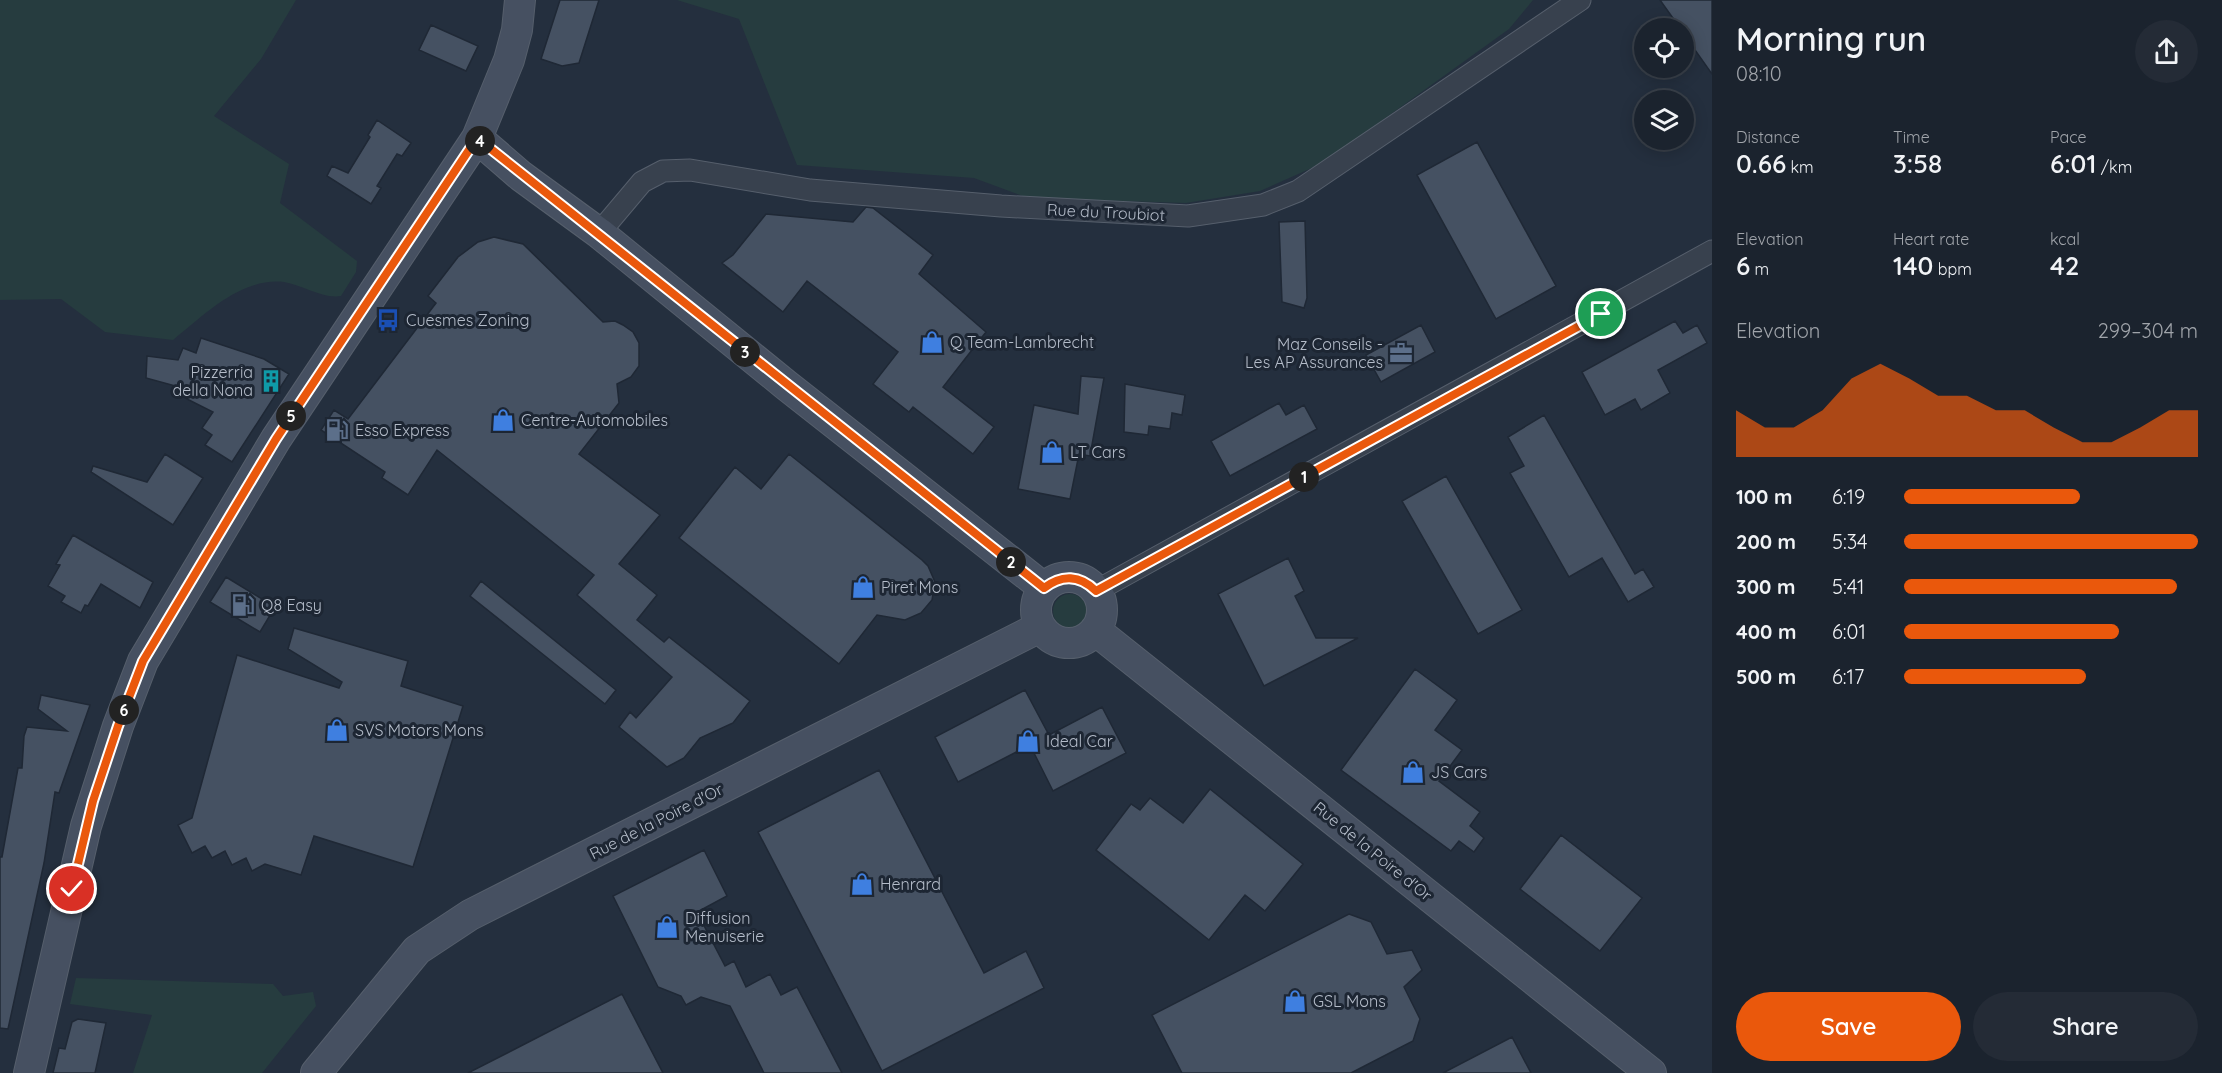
<!DOCTYPE html>
<html lang="en">
<head>
<meta charset="utf-8">
<style>
	:root { --surface:#1b232e; --page:#242b36; --text:#f1f3f6; --muted:#a0a4aa; --line:#39404a; --accent:#ea580c }
	body { margin:0; font-family:Quicksand,sans-serif; background:var(--page); color:var(--text); height:100vh; display:flex; flex-direction:column; font-size:22px; white-space:nowrap }
	* { box-sizing:border-box; margin:0 }
	p { font-size:20px; color:var(--muted) }
	.icon { flex:none; width:33px; height:33px; fill:none; stroke:currentColor; stroke-width:2; stroke-linecap:round; stroke-linejoin:round }
	.map { position:relative; flex:1; overflow:hidden }
	.panel { display:flex; flex-direction:column; background:var(--surface); width:510px }
	.panel>* { flex:none }
	.fabs { position:absolute; left:1634px; top:18px; display:grid; gap:12px }
	.fabs a { display:grid; place-items:center; width:60px; height:60px; border-radius:50%; background:var(--surface); box-shadow:0 3px 15px #0003,0 0 0 2px var(--line); font-size:30px }
	.pin { position:absolute; display:grid; place-items:center; width:51px; height:51px; color:#fff; margin:-26px; border:3px solid #fff; border-radius:50%; box-shadow:0 2px 6px #0007 }
	.km { position:absolute; width:30px; height:30px; margin:-15px; border-radius:50%; background:#222; color:#fff; font-size:16px; line-height:30px; text-align:center }
	.round { display:grid; place-items:center; flex:none; width:63px; height:63px; border-radius:32px; background:var(--page) }
	.summary { display:flex; align-items:center; justify-content:space-between; height:102px; padding:0 24px }
	h1 { font-size:33px; font-weight:600; line-height:45px }
	.stats { display:grid; grid-template-columns:repeat(3,1fr); gap:9px; height:102px; padding:6px 24px }
	.stats div { display:grid; align-content:center }
	.stats b { font-size:26px; font-weight:600 }
	.stats small { font-size:16px; font-weight:400 }
	.stats p { font-size:16px }
	.chart { height:168px; padding:12px 24px }
	.chart p { display:flex; justify-content:space-between }
	.chart svg { width:100%; height:108px; margin-top:6px; fill:var(--accent); opacity:.7 }
	.button { display:flex; gap:12px; margin-top:auto; padding:12px 24px }
	.button a { flex:1; height:69px; border-radius:36px; background:var(--accent); color:#fff; font-size:24px; font-weight:600; line-height:69px; text-align:center }
	.button a+a { background:var(--page); color:var(--text) }
	ul { padding:0 24px; list-style:none; font-size:20px }
	li { display:grid; grid-template-columns:96px 72px 1fr; align-items:center; height:45px }
	li i { height:15px; border-radius:8px; background:var(--accent) }
	main { display:flex; flex:1; min-height:0 }
	.map>svg:first-child { display:block }
	.green { fill:#263c3f }
	.building { fill:#455162; stroke:#1f2835; stroke-width:1.5 }
	.lines { fill:none; stroke-linecap:round; stroke-linejoin:round }
	.street-casing { stroke:#565f6c; stroke-width:23 }
	.secondary-casing { stroke:#565f6c; stroke-width:32 }
	.street { stroke:#38414e; stroke-width:21 }
	.secondary { stroke:#465061; stroke-width:30 }
	.route-casing { stroke:#fff; stroke-width:12 }
	.route { stroke:#ea580c; stroke-width:8 }
	.labels { text-anchor:middle; stroke-width:6; stroke-linejoin:round; paint-order:stroke }
	.street-label { font-size:16px; fill:#b4bcc9; stroke:#1d2633 }
	.poi-label { font-size:16px; fill:#b4bcc9; stroke:#1d2633; text-anchor:start }
</style>
</head>
<body>
<main>
<div class="map">
<svg width="1712" height="1073" viewBox="0 0 1712 1073">
	<rect width="100%" height="100%" fill="#242f3e"/>
	<!-- green -->
	<path class="green" d="M0,0H296L261,59L214,116L289,164L280,203L357,261L356,272L341,296C322,299 303,285 284,282C241,277 203,316 173,340L105,332L61,299L0,300Z
		M677,0H1533L1509,29L1323,163L1260,191L1186,203L1028,198L974,178L797,165L739,19Z
		M1053 611a17 17 0 1 1 34 0a17 17 0 1 1-34 0Z
		M76,978L273,984L283,996L313,992L316,1006L262,1073H133L152,1015L70,1004Z"/>
	<!-- building -->
	<path class="building" d="M560,0H599L579,63L562,66L541,59Z
		M1660,0H1712V74L1683,33V28H1680Z
		M431,25L478,46L466,71L419,50Z
		M377,120L411,143L402,156L397,154L377,186L381,188L371,204L327,176L332,166L348,173L370,137L368,135Z
		M1477,142L1556,286L1496,319L1417,175Z
		M866,207L873,208L933,255L919,274L986,332L943,387L994,427L973,454L913,407L909,412L873,384L898,352L807,281L783,312L722,263L733,255L766,214L853,222Z
		M1305,221L1307,298L1304,308L1282,302L1279,222Z
		M494,237L523,244L603,322L615,321L623,325L633,332L639,343V366L631,377L617,384L619,403L579,454L660,515L619,564L657,595L637,620L664,642L669,637L750,701L733,723L700,738L684,758L667,767L619,727L630,712L636,718L672,677L577,595L594,575L437,450L408,495L382,478L385,472L321,430L334,410L348,419L436,303L428,296L458,257L478,242Z
		M1675,321L1683,333L1697,325L1707,343L1658,370L1670,393L1641,410L1635,399L1605,415L1582,372Z
		M1421,325L1435,352L1381,382L1366,355Z
		M201,338L264,359L289,374L232,462L205,445L212,435L202,428L213,412L187,399L190,390L146,378L147,356L178,360L183,348L196,353Z
		M1081,376L1104,378L1090,456L1079,454L1070,499L1018,489L1034,405L1078,414Z
		M1125,384L1185,395L1182,415L1172,413L1170,429L1149,426L1148,435L1124,432Z
		M1279,403L1286,415L1304,405L1317,429L1230,476L1211,441Z
		M1544,415L1635,574L1643,569L1654,587L1628,602L1602,558L1569,577L1510,473L1524,466L1508,437Z
		M165,454L203,478L173,525L91,472L93,466L147,482Z
		M789,454L922,560L928,566L935,582L932,600L921,613L905,620L877,615L839,664L679,538L735,467L761,489Z
		M1446,476L1522,610L1478,634L1402,501Z
		M73,535L153,582L140,608L101,584L88,606L85,605L81,613L61,602L65,596L48,586L60,565L56,564Z
		M1288,558L1304,591L1295,596L1316,638H1358L1264,686L1218,594Z
		M226,577L272,605V612L260,632L210,602Z
		M481,581L616,690L605,704L470,596Z
		M294,628L408,661L401,686L463,706L413,867L314,836L301,875L265,864L252,871L246,858L232,865L225,851L212,858L205,846L192,853L178,825L192,818L237,655L339,688L342,682L288,649Z
		M1415,669L1457,700L1435,730L1462,750L1439,781L1480,812L1470,826L1484,838L1474,852L1459,841L1451,851L1341,770Z
		M1025,690L1049,735L1102,707L1126,753L1053,791L1030,745L958,782L935,737Z
		M41,695L90,705L59,793L55,792L44,863L8,1029L0,1028V857H2L18,768H22L24,736L27,727L67,731L38,709Z
		M879,770L984,973L1026,951L1044,988L882,1071L758,832Z
		M1210,789L1303,864L1265,911L1245,895L1209,940L1096,850L1131,804L1140,810L1150,798L1183,823Z
		M1561,835L1642,898L1600,951L1520,889Z
		M704,850L727,896L697,912L725,966L734,961L746,987L770,974L781,995L797,987L842,1073H764L730,1006L701,997L686,1005L681,996L658,987L613,896Z
		M1349,914L1371,922L1387,954L1412,950L1422,970L1404,987L1420,1019L1413,1041L1351,1073H1182L1152,1015Z
		M622,994L663,1073H468L515,1049Z
		M78,1019L106,1023L95,1073H53L59,1048L65,1049L72,1022Z
		M1512,1037L1531,1073H1443Z"/>
	<g class="lines">
		<!-- street casing -->
		<g class="street-casing">
			<path id="street" d="M599,233L642,182L663,171L690,170L810,190L1001,206L1188,216L1263,205L1298,191L1580,0
				M1096,591L1712,251"/>
		</g>
		<!-- secondary casing -->
		<g class="secondary-casing">
			<path id="secondary" d="M477,138L521,176L599,233L786,385L1044,588
				M1036 610a33 33 0 1 1 66 0a33 33 0 1 1-66 0Z
				M1095,630L1651,1073
				M29,1073L86,826L118,726L143,661L276,439L477,138L509,60L517,30L520,0
				M316,1073L417,950L470,915L1040,627"/>
		</g>
		<!-- street -->
		<use href="#street" class="street"/>
		<!-- secondary -->
		<use href="#secondary" class="secondary"/>
	</g>
	<g class="lines">
		<!-- route casing -->
		<g class="route-casing">
			<path id="route" d="M72,889L93,801L118,726L143,661L276,439L477,138L1044,588C1062,574 1080,575 1096,591L1601,314"/>
		</g>
		<!-- route -->
		<use href="#route" class="route"/>
	</g>
	<!-- icons -->
	<defs>
		<g id="bus-bare" transform="scale(1.8)"><path d="M-5-6H5V4H4V6H2V4H-2V6H-4V4H-5ZM-3.5-4V0h7V-4ZM-3.5 1.2v1.5H-2V1.2ZM2 1.2v1.5H3.5V1.2Z" fill="#1a4fb4" stroke="#1d2633" stroke-width="2.5" paint-order="stroke"/></g>
		<g id="shop-bare" transform="scale(1.8)"><path d="M-5-2.5h2.3a2.7 3.5 0 0 1 5.4 0H5L5.5 6h-11ZM-1.5-2.5h3a1.5 2.3 0 0 0-3 0Z" fill="#3f7fe0" stroke="#1d2633" stroke-width="2.5" paint-order="stroke"/></g>
		<g id="office-bare" transform="scale(1.8)"><path d="M-6-3h4V-5.5h4V-3h4V5H-6ZM-1-4.5V-3h2v-1.5ZM-6 0V1H6V0Z" fill="#5c6f8a" stroke="#1d2633" stroke-width="2.5" paint-order="stroke"/></g>
		<g id="building-bare" transform="scale(1.8)"><path d="M-4-6H4V6H1V3H-1V6H-4ZM-2.5-4.3h1.7v1.8h-1.7ZM.8-4.3h1.7v1.8H.8ZM-2.5-1h1.7V.8h-1.7ZM.8-1h1.7V.8H.8Z" fill="#0f9aa8" stroke="#1d2633" stroke-width="2.5" paint-order="stroke"/></g>
		<g id="fuel-bare" transform="scale(1.8)"><path d="M-5.5-6h7V0h2V4h1.3V-2.5L3-4.5l.8-.8L6-3V5H2.5V1h-1V6h-7ZM-4.2-4.7v3.2H.2V-4.7Z" fill="#5c6f8a" stroke="#1d2633" stroke-width="2.5" paint-order="stroke"/></g>
	</defs>
	<g fill-rule="evenodd">
		<use href="#bus-bare" x="388" y="320"/>
		<use href="#shop-bare" x="932" y="342"/>
		<use href="#office-bare" x="1401" y="353"/>
		<use href="#building-bare" x="271" y="381"/>
		<use href="#shop-bare" x="503" y="420"/>
		<use href="#fuel-bare" x="337" y="430"/>
		<use href="#shop-bare" x="1052" y="452"/>
		<use href="#shop-bare" x="863" y="587"/>
		<use href="#fuel-bare" x="243" y="605"/>
		<use href="#shop-bare" x="337" y="730"/>
		<use href="#shop-bare" x="1028" y="741"/>
		<use href="#shop-bare" x="1413" y="772"/>
		<use href="#shop-bare" x="862" y="884"/>
		<use href="#shop-bare" x="667" y="927"/>
		<use href="#shop-bare" x="1295" y="1001"/>
	</g>
	<g class="labels">
		<!-- street labels -->
		<g class="street-label">
			<text transform="translate(1106 212) rotate(3)" y="6">Rue du Troubiot</text>
			<text transform="translate(656 821) rotate(-27)" y="6">Rue de la Poire d'Or</text>
			<text transform="translate(1373 851) rotate(39)" y="6">Rue de la Poire d'Or</text>
		</g>
		<!-- poi labels -->
		<g class="poi-label">
			<text x="406" y="326">Cuesmes Zoning</text>
			<text x="950" y="348">Q Team-Lambrecht</text>
			<text x="1383" y="350" text-anchor="end">Maz Conseils -<tspan x="1383" dy="18">Les AP Assurances</tspan></text>
			<text x="253" y="378" text-anchor="end">Pizzerria<tspan x="253" dy="18">della Nona</tspan></text>
			<text x="521" y="426">Centre-Automobiles</text>
			<text x="355" y="436">Esso Express</text>
			<text x="1070" y="458">LT Cars</text>
			<text x="881" y="593">Piret Mons</text>
			<text x="261" y="611">Q8 Easy</text>
			<text x="355" y="736">SVS Motors Mons</text>
			<text x="1046" y="747">Ideal Car</text>
			<text x="1431" y="778">JS Cars</text>
			<text x="880" y="890">Henrard</text>
			<text x="685" y="924">Diffusion<tspan x="685" dy="18">Menuiserie</tspan></text>
			<text x="1313" y="1007">GSL Mons</text>
		</g>
	</g>
</svg>
<div class="fabs">
<a><svg class="icon" aria-label="locate" viewBox="0 0 24 24"><circle cx="12" cy="12" r="6"/><path d="M12 2v4M12 18v4M2 12h4M18 12h4"/></svg></a>
<a><svg class="icon" aria-label="layers" viewBox="0 0 24 24"><path d="M12 4l9 5-9 5-9-5zM3 14l9 5 9-5"/></svg></a>
</div>
<div class="pin" style="left:1601px;top:314px;background:#1e9e55"><svg class="icon" aria-label="arrive" viewBox="0 0 24 24"><path d="M6 21V4h12l-3 4 3 4H6"/></svg></div>
<div class="pin" style="left:72px;top:889px;background:#d93025"><svg class="icon" aria-label="check" viewBox="0 0 24 24"><path d="M5 12l5 5 9-10"/></svg></div>
<b class="km" style="left:1304px;top:477px">1</b>
<b class="km" style="left:1011px;top:562px">2</b>
<b class="km" style="left:745px;top:352px">3</b>
<b class="km" style="left:480px;top:141px">4</b>
<b class="km" style="left:291px;top:416px">5</b>
<b class="km" style="left:124px;top:710px">6</b>
</div>
<section class="panel">
<div class="summary"><div><h1>Morning run</h1><p>08:10</p></div><a class="round"><svg class="icon" aria-label="share" viewBox="0 0 24 24"><path d="M12 15V3M7 8l5-5 5 5M5 13v7h14v-7"/></svg></a></div>
<div class="stats">
<div><p>Distance</p><b>0.66<small> km</small></b></div>
<div><p>Time</p><b>3:58</b></div>
<div><p>Pace</p><b>6:01<small> /km</small></b></div>
</div>
<div class="stats">
<div><p>Elevation</p><b>6<small> m</small></b></div>
<div><p>Heart rate</p><b>140<small> bpm</small></b></div>
<div><p>kcal</p><b>42</b></div>
</div>
<div class="chart"><p><span>Elevation</span>299–304 m</p>
<svg viewBox="0 0 160 44" preserveAspectRatio="none"><path d="M0 44V25L10 32L20 32L30 25L40 12L50 6L60 12L70 19L80 19L90 25L100 25L110 32L120 38L130 38L140 32L150 25L160 25V44z"/></svg>
</div>
<ul>
<li><b>100 m</b>6:19<i style="width:60%"></i></li>
<li><b>200 m</b>5:34<i style="width:100%"></i></li>
<li><b>300 m</b>5:41<i style="width:93%"></i></li>
<li><b>400 m</b>6:01<i style="width:73%"></i></li>
<li><b>500 m</b>6:17<i style="width:62%"></i></li>
</ul>
<div class="button"><a>Save</a><a>Share</a></div>
</section>
</main>
</body>
</html>
